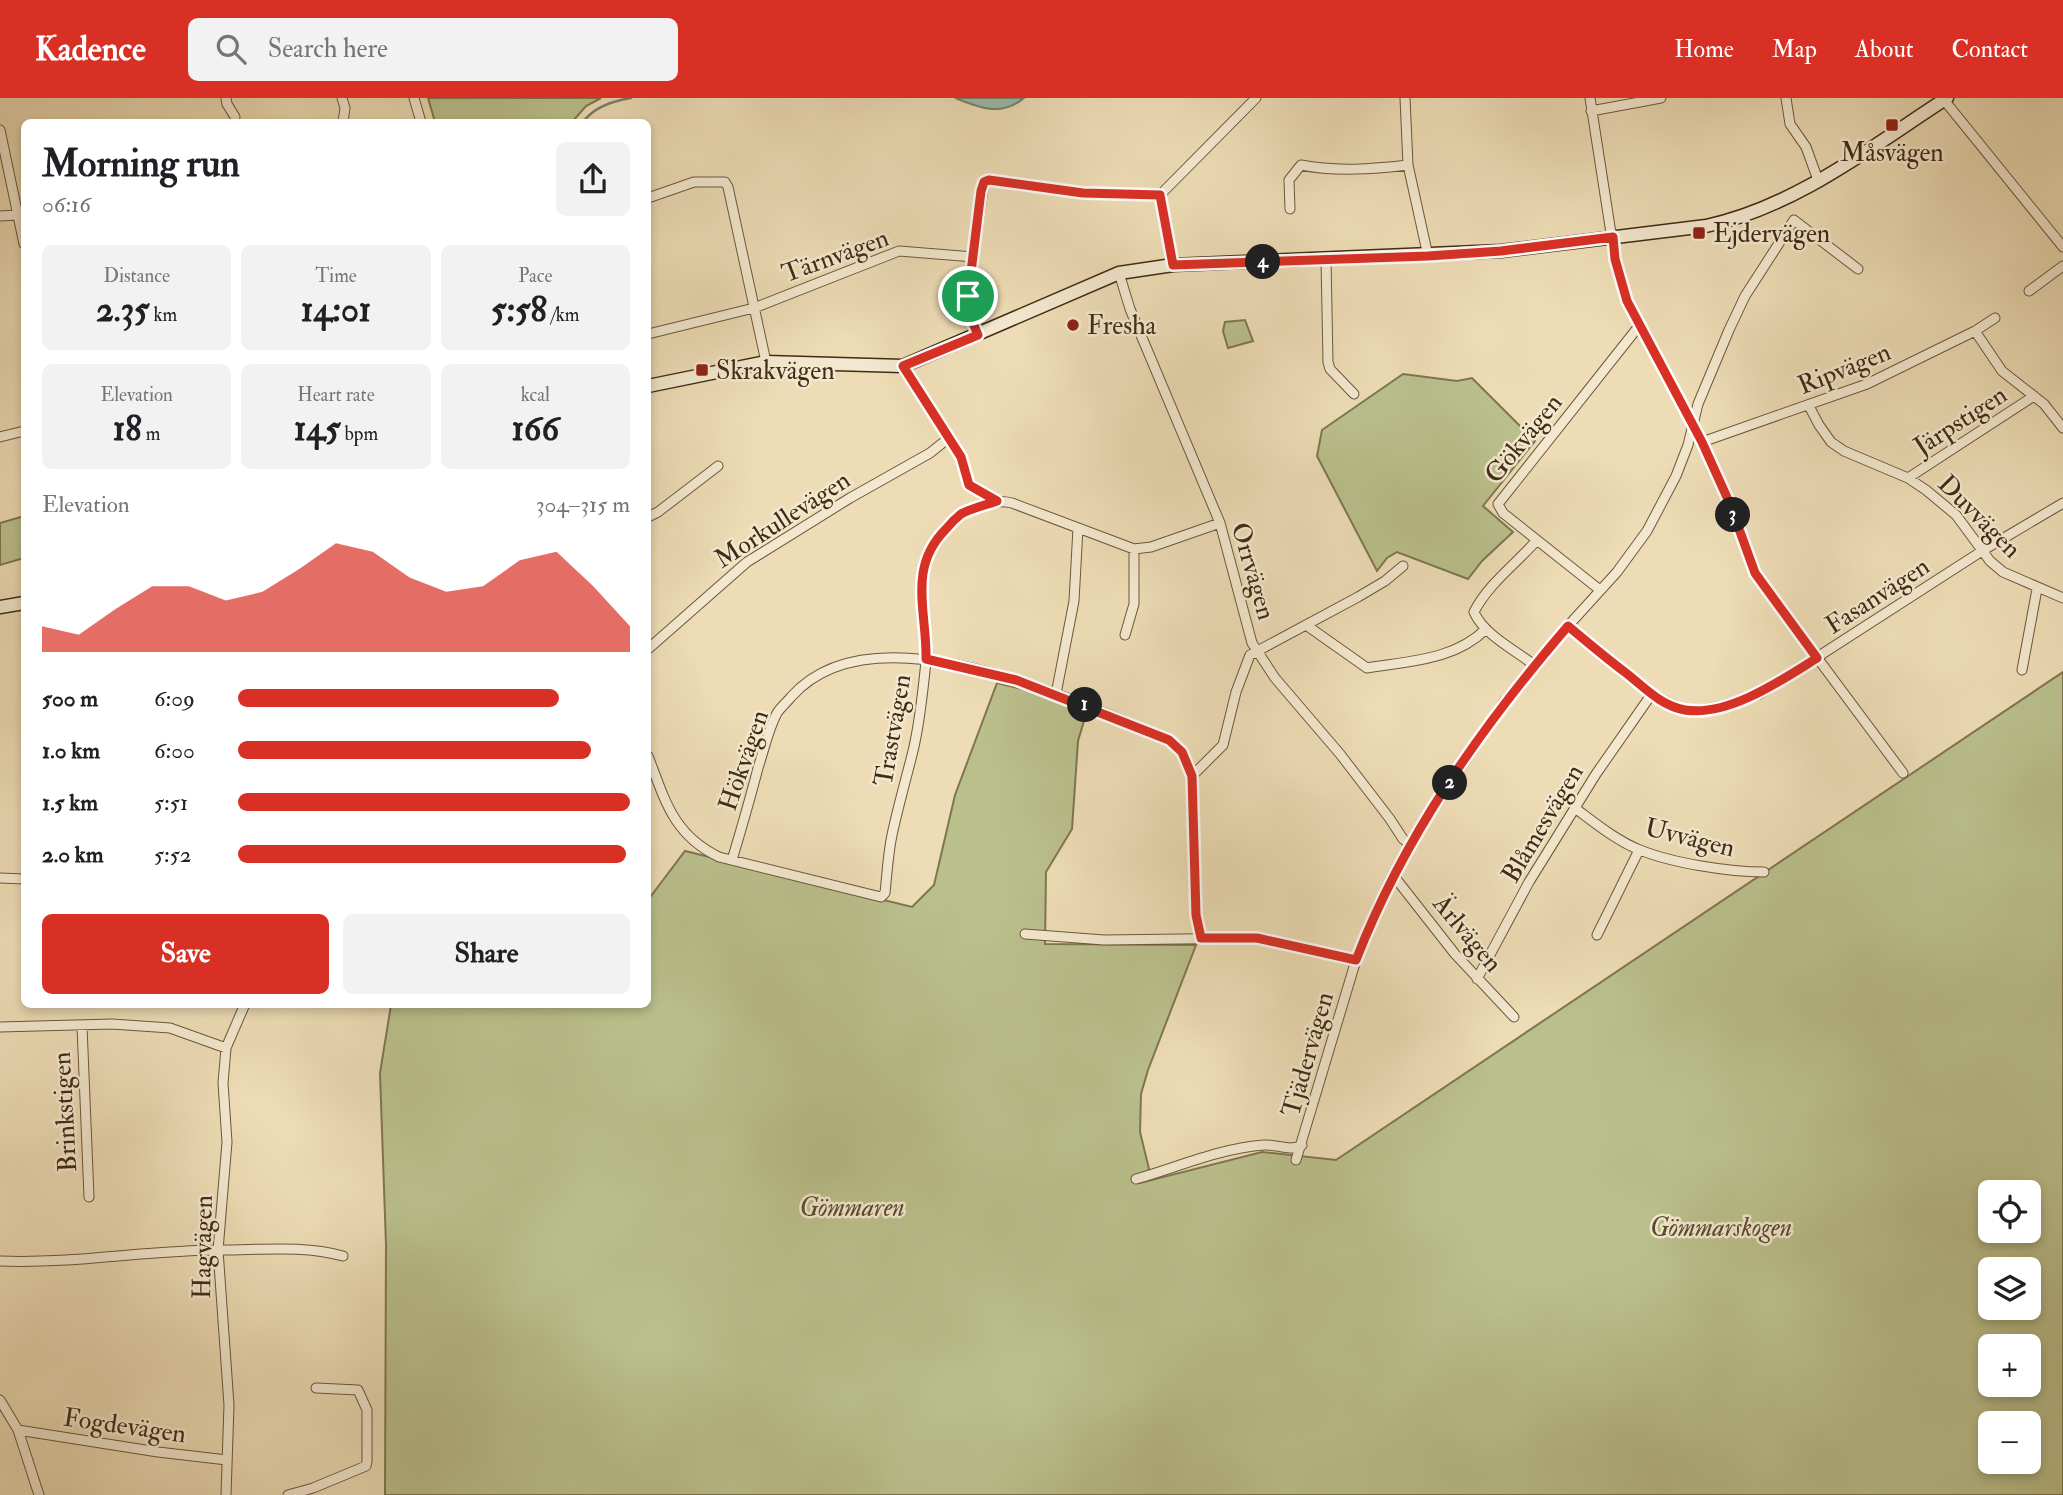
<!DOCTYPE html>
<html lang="en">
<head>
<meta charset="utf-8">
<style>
	:root { --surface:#fff; --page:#f2f2f2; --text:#202124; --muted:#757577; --accent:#d93025 }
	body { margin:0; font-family:"IM FELL Double Pica",serif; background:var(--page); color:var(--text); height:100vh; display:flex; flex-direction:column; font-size:26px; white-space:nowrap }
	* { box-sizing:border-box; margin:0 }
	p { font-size:23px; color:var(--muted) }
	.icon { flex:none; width:38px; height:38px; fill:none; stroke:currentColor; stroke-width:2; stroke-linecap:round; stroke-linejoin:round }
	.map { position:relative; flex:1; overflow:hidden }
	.drawer { position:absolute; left:21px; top:21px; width:630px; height:889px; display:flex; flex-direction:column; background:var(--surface); border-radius:10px; box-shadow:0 4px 10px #0003 }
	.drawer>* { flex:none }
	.controls { position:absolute; left:1978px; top:1082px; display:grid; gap:14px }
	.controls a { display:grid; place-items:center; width:63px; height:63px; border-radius:10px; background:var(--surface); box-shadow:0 4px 10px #0003; font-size:35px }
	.pin { position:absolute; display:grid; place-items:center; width:60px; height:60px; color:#fff; margin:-30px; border:4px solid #fff; border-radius:50%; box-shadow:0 2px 7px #0007 }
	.km { position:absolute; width:35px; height:35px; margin:-18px; border-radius:50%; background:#222; color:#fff; font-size:19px; line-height:35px; text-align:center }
	.round { display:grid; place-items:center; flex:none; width:74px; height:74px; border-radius:10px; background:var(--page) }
	.overview { display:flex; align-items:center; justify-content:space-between; height:119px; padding:0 21px }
	h1 { font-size:38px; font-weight:700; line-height:52px }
	.figures { display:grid; grid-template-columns:repeat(3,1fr); gap:10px; height:119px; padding:7px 21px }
	.figures div { display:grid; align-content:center; border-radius:10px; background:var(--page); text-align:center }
	.figures b { font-size:35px; font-weight:700 }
	.figures small { font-size:19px; font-weight:400 }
	.figures p { font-size:19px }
	.chart { height:196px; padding:14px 21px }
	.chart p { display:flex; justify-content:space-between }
	.chart svg { width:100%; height:126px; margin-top:7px; fill:var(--accent); opacity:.7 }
	.cta { display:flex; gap:14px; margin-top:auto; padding:14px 21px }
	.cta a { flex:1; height:80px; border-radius:10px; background:var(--accent); color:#fff; font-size:28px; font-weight:700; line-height:80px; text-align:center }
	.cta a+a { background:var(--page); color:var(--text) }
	ul { padding:0 21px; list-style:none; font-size:23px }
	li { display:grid; grid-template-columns:112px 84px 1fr; align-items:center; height:52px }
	li i { height:18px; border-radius:9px; background:var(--accent) }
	header { display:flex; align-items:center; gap:42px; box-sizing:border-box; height:98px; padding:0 35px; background:var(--accent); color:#fff }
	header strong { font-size:33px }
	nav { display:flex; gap:38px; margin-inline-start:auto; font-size:24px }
	.search { width:490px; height:63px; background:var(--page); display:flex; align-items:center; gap:18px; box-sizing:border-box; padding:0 24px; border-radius:10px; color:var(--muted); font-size:26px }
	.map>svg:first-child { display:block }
	.green { fill:#bac08c; stroke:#7e7650; stroke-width:2; fill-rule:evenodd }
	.water { fill:#9abca8; stroke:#76826d; stroke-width:2 }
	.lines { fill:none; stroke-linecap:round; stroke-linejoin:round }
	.stream { stroke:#76826d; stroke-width:2.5 }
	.street-casing { stroke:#6c573d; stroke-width:11 }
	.secondary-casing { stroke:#412b15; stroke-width:15 }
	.street { stroke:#f3e8cf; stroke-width:9 }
	.secondary { stroke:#f3e8cf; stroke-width:12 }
	.route-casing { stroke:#fff; stroke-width:14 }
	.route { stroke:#d93025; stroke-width:9 }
	.poi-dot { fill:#8f2418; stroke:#f3e8cf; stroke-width:2.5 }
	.labels { text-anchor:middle; stroke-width:5; stroke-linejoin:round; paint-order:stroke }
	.poi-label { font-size:26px; fill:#412b15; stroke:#f3e8cf; text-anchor:start }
	.street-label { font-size:26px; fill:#412b15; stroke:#f3e8cf }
	.park-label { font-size:26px; font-style:italic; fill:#59492d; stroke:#f3e8cf }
</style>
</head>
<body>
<header>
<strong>Kadence</strong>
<div class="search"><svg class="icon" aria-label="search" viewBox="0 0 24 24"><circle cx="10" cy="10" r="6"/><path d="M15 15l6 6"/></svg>Search here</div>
<nav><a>Home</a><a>Map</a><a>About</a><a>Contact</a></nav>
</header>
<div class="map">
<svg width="2063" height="1397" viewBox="0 0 2063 1397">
	<rect width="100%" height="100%" fill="#eddcb5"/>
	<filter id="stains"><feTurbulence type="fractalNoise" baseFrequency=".00286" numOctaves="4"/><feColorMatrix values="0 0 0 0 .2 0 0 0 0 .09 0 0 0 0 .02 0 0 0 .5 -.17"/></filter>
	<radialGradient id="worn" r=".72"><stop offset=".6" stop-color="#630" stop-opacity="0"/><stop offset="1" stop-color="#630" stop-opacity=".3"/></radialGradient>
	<!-- green -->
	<path class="green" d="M428,0H601L586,8L572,24H435Z
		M1245,222L1253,243L1228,250L1223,233L1225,224Z
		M1403,276L1457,283L1472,280L1535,343L1483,408L1513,434L1482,463L1468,481L1397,454L1387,460L1377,473L1317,358L1322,332Z
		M24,418V460L0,467V425Z
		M2063,574V1397H385L386,1147L380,975L391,907L648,906V802L685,753L912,809L934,787L955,697L997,585L1052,598L1086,616L1078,643L1072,731L1046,774L1045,846L1196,847L1148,972L1141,996L1140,1034L1149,1071L1140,1085L1262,1054L1336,1062ZM1990,1094H2028V1132H1990ZM1990,1171H2028V1209H1990ZM1990,1248H2028V1286H1990ZM1990,1325H2028V1363H1990Z"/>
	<!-- water -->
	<path class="water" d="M955,0H1024C1001,19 980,10 955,0Z"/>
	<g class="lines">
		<!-- stream -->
		<path class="stream" d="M583,24C594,9 612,3 631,0"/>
		<!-- street casing -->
		<g class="street-casing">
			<path id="street" d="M226,0L227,6L235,19
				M342,0L345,10L343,24
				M414,0L421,24
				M1405,0L1408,67L1428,158
				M1590,0L1615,161L1627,203L1702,344L1730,406L1755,476L1903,675
				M1786,0L1790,26L1806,49L1818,82
				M1944,2L2063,149
				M1591,13L1661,0
				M0,32L24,146
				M1160,97L1173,167
				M648,100L694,84H725L728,89L766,264
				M1290,111L1289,82L1301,67C1336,74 1373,71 1408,67
				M0,118L18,117
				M1326,162L1328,264L1330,271L1354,296
				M1119,175L1130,211L1220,425L1252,545L1275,580L1340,656L1390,721L1403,741L1410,746
				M2029,193L2063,168
				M1975,233L2002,273L2044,306L2063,330
				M648,236L754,210L899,153L974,159
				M978,237L970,218L968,198L984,84L989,81L1083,95L1160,97L1256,0
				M903,268L961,359L969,387L997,403
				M1809,308L1819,327L1831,344L1844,353L1908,380L1926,392L1956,417L1990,463L2003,474L2063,500
				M0,339L24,333
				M1702,344L1867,286L1975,233L1995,220
				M1908,380L2034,298
				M648,419L658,414L718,368
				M1600,492L1503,415L1498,406L1639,228
				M1306,527L1367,570C1409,563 1455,562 1486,531
				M1568,528C1593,549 1661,612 1691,612C1715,612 1738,603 1760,596L1982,453L2063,405
				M1125,537L1134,506V451
				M648,551L747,464L850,400L930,355L950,339
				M1534,567C1515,552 1484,537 1474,514C1488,486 1517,465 1537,442
				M2022,572L2037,491
				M1056,596L1074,503L1078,430
				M648,658C665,702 673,737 719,759L881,799L885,795C887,776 888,756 892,737C898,709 906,681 913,653C920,624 923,593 926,563C929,531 913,485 927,457C942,427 977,397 1012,405L1134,451L1151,449L1220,425
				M1192,678L1223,647L1236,594L1250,557L1358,499L1385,483L1403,468
				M1575,710C1595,725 1617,743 1640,752C1672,765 1729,774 1764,774
				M732,762C741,732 750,701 758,670C764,652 768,632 777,615C781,609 787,604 791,599C873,505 1077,604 1169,642L1182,654L1192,678L1196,817L1201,840
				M1393,777L1455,856L1514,919
				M0,780L24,781
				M1025,836L1104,842L1257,840L1356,862
				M1597,837L1639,752
				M1477,881L1529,784L1596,676L1651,597
				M82,928L89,1099
				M0,929L112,926L170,930L226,950
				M1296,1062L1356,862L1374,816L1393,777L1410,746L1504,604L1568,528L1617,474L1647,433L1676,378L1688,347L1698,306L1729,232L1745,198L1794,122L1858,171
				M1136,1081C1178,1069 1221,1050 1264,1047C1277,1046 1290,1054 1302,1047
				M0,1163C74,1166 147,1152 220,1152C262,1152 303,1147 343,1158
				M0,1302L18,1332L39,1397
				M18,1332L158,1354L227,1362
				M226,1397L229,1307L218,1152L227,1044L223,985L226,950L245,906
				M288,1397L313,1390L366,1368L367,1363V1312L358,1292L316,1290"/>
		</g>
		<!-- secondary casing -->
		<g class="secondary-casing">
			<path id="secondary" d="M648,288L766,264L903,268L1119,175L1173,167L1501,153L1706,128C1795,109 1871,49 1947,0
				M0,509L24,505"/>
		</g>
		<!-- street -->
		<use href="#street" class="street"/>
		<!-- secondary -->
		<use href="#secondary" class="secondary"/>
	</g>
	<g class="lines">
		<!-- route casing -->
		<g class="route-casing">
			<path id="route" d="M989,82L1083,95L1160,97L1173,167L1428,158L1501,153L1613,139L1615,161L1627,203L1702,344L1730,406L1755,475L1817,560C1782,582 1728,619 1685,612C1661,608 1644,589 1626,575C1606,560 1587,544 1568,528C1482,628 1404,738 1356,862L1257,840H1201L1196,817L1192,678L1182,654L1169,642L1016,582L926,561C927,513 907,470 946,431C950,426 956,420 961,416C972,410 986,407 997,403L969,387L961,359L903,268L978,237L970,218L968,198L981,93L984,84Z"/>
		</g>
		<!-- route -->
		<use href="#route" class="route"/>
	</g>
	<!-- markers -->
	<g class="poi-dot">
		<rect x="1885" y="20" width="14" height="14" rx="3.5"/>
		<rect x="1692" y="128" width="14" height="14" rx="3.5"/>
		<circle cx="1073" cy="227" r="7"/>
		<rect x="695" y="265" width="14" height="14" rx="3.5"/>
	</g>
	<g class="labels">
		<!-- poi labels -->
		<g class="poi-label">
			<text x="1892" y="63" text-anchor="middle">Måsvägen</text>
			<text x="1713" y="144">Ejdervägen</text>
			<text x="1087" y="236">Fresha</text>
			<text x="716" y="281">Skrakvägen</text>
		</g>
		<!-- street labels -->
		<g class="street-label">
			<text transform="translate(835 157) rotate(-20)" y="9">Tärnvägen</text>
			<text transform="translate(1844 270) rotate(-22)" y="9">Ripvägen</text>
			<text transform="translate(1960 322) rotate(-33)" y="9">Järpstigen</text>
			<text transform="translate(1523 340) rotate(-51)" y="9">Gökvägen</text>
			<text transform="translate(1980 418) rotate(45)" y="9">Duvvägen</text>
			<text transform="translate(782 421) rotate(-33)" y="9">Morkullevägen</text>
			<text transform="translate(1254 473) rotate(74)" y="9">Orrvägen</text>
			<text transform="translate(1877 497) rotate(-33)" y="9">Fasanvägen</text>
			<text transform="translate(892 632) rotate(-80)" y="9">Trastvägen</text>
			<text transform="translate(743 662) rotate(-71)" y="9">Hökvägen</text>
			<text transform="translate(1542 725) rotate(-59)" y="9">Blåmesvägen</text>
			<text transform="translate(1690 739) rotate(14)" y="9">Uvvägen</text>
			<text transform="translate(1468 835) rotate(50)" y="9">Ärlvägen</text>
			<text transform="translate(1307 956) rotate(-74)" y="9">Tjädervägen</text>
			<text transform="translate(64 1014) rotate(-93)" y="9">Brinkstigen</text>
			<text transform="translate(202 1149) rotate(-89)" y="9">Hagvägen</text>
			<text transform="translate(125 1327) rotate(8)" y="9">Fogdevägen</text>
		</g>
		<!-- park labels -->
		<g class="park-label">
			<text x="852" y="1118">Gömmaren</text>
			<text x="1721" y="1138">Gömmarskogen</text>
		</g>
	</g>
	<rect width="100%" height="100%" filter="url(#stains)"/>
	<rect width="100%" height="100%" fill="url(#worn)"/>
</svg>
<div class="controls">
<a><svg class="icon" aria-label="locate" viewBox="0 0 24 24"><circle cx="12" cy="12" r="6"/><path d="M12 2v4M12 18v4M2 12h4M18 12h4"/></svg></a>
<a><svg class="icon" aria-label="layers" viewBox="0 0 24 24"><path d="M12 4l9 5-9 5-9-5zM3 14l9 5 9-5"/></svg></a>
<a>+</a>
<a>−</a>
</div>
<div class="pin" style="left:968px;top:198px;background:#1e9e55"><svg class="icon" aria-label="arrive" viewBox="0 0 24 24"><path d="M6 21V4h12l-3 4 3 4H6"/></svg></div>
<b class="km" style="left:1085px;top:607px">1</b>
<b class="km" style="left:1450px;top:685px">2</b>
<b class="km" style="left:1733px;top:417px">3</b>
<b class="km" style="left:1263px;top:164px">4</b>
<section class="drawer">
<div class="overview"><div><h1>Morning run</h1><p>06:16</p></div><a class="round"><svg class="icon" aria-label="share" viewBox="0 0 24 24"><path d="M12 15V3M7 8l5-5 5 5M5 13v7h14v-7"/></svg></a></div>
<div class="figures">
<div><p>Distance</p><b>2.35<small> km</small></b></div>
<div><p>Time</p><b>14:01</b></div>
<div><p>Pace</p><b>5:58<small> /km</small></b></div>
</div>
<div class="figures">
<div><p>Elevation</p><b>18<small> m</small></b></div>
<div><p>Heart rate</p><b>145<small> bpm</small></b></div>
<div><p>kcal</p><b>166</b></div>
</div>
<div class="chart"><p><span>Elevation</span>304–315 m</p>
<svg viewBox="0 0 160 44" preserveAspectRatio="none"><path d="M0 44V35L10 38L20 29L30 21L40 21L50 26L60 23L70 15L80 6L90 9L100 18L110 23L120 21L130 12L140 9L150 21L160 35V44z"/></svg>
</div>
<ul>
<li><b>500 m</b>6:09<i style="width:82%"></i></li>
<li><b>1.0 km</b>6:00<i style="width:90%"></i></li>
<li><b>1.5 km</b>5:51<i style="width:100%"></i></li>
<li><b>2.0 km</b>5:52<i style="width:99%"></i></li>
</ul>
<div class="cta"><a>Save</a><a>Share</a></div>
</section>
</div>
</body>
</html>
